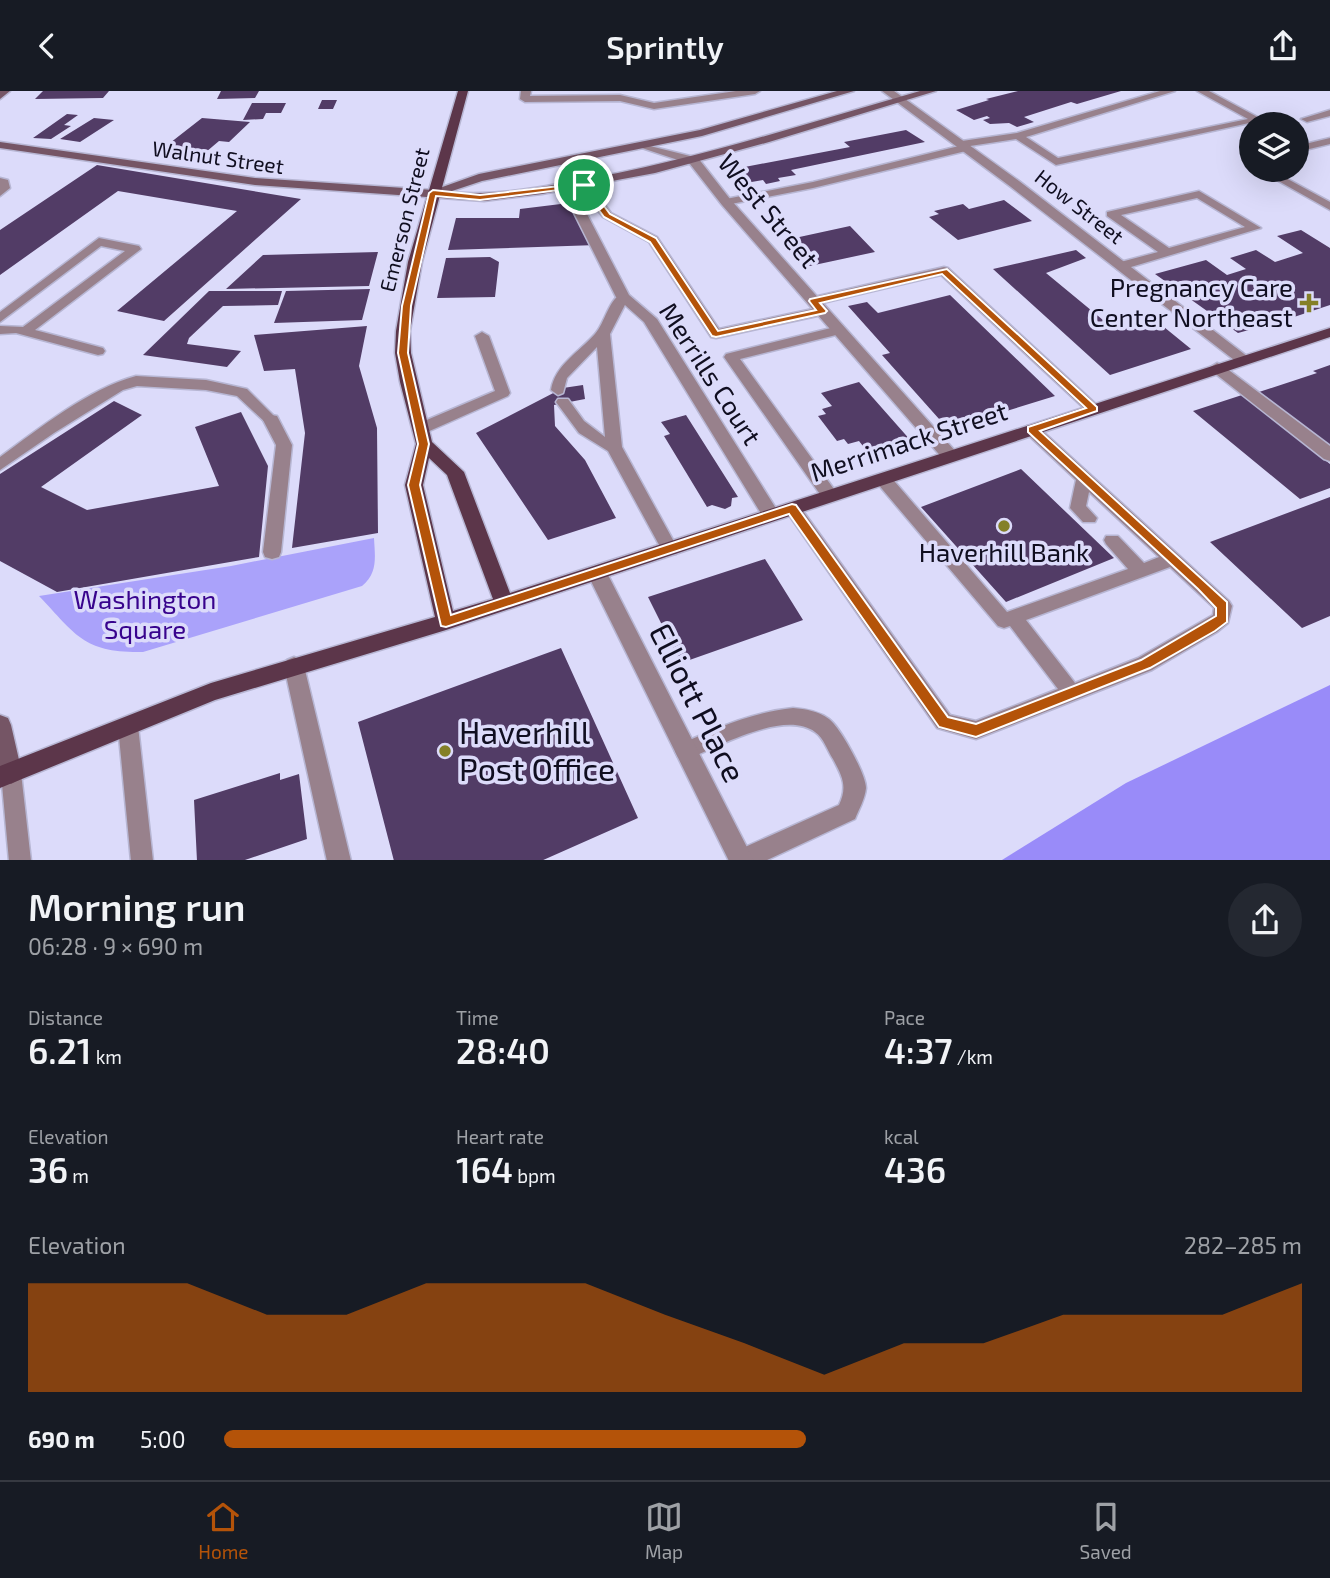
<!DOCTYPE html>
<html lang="en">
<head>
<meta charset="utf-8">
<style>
	:root { --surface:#171b24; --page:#242831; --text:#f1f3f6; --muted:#9ea1a6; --line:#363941; --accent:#b45309 }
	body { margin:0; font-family:"Exo 2",sans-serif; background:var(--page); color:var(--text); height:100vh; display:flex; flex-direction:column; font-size:26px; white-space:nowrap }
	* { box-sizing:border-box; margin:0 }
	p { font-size:23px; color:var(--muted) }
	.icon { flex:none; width:38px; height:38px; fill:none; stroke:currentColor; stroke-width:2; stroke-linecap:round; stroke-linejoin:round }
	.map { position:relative; height:769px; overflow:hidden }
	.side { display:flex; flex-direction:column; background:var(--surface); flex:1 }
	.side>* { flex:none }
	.buttons { position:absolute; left:1239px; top:21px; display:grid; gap:14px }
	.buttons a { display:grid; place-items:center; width:70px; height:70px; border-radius:50%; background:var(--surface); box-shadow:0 7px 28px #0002; font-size:35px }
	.pin { position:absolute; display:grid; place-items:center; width:60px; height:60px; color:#fff; margin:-30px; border:4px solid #fff; border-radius:50%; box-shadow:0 2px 7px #0007 }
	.round { display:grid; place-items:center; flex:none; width:74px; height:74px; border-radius:37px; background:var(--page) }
	.overview { display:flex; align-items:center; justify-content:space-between; height:119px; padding:0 28px }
	h1 { font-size:38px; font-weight:600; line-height:52px }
	.stats { display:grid; grid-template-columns:repeat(3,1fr); gap:10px; height:119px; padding:7px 28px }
	.stats div { display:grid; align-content:center }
	.stats b { font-size:35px; font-weight:600 }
	.stats small { font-size:19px; font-weight:400 }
	.stats p { font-size:19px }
	.chart { height:196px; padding:14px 28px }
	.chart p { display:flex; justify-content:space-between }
	.chart svg { width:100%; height:126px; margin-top:7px; fill:var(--accent); opacity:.7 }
	ul { padding:0 28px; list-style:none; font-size:23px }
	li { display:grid; grid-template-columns:112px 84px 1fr; align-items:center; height:52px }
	li i { height:18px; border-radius:9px; background:var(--accent) }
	header { display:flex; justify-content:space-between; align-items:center; height:91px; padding:0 28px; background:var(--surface); font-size:32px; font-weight:600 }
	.dock { display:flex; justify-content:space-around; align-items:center; height:98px; border-top:2px solid var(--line); background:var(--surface); font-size:19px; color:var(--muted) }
	.dock a { display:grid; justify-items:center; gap:4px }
	.dock .selected { color:var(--accent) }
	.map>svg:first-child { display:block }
	.green { fill:#aaa2fa }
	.water { fill:#998bf9 }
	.building { fill:#523c66 }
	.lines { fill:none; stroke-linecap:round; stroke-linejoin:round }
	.lane-casing { stroke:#b7b6d3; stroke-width:3 }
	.street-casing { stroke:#b7b6d3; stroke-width:3 }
	.secondary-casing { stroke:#b7b6d3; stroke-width:3 }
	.primary-casing { stroke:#b7b6d3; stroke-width:3 }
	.lane { fill:#98818c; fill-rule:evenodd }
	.street { fill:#98818c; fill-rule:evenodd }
	.secondary { fill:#755565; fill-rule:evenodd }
	.primary { fill:#5c364a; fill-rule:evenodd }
	.route { fill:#b45309; stroke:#fff; stroke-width:2; fill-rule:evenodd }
	.poi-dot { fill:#848028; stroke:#dcdbfa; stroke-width:2.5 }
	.labels { text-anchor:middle; stroke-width:7; stroke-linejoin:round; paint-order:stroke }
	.far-street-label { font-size:21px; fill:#100e20; stroke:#dcdbfa }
	.street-label { font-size:26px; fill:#100e20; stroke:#dcdbfa }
	.poi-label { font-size:26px; fill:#100e20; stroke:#dcdbfa; text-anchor:end }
	.park-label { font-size:26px; fill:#38038d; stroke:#dcdbfa }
	.near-street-label { font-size:32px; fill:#100e20; stroke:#dcdbfa }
	.near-poi-label { font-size:32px; fill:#100e20; stroke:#dcdbfa; text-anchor:start }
</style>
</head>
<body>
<header><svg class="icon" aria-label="back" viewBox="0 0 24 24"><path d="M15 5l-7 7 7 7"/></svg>Sprintly<svg class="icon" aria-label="share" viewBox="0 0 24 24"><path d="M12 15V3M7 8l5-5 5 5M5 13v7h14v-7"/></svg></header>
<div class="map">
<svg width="1330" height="770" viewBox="0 0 1330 770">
	<rect width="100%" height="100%" fill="#dcdbfa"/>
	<!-- green -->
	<path class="green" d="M374,447C375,466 378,482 362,495L143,561C84,562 77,545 39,505L231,475Z"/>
	<!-- water -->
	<path class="water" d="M1330,594V769H1002L1126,692Z"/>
	<!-- building -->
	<path class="building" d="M43,0H109L103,7L35,8Z
		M221,0H259L255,7L217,8Z
		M1018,0H1121L1077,13L1071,11L1024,26L1034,31L1017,36L1009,32L990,33L983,29L990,27L987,25L974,29L956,19L989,9L986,8Z
		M322,9H337L333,18H318Z
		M252,12H286L281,22H266L263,28L243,29Z
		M67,23L78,24L64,34L71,35L51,48L33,47Z
		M94,27L114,29L80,51L60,48Z
		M202,27L250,31L229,51L219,50L193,72L152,66Z
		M906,39L925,51L791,79L796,84L778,87L780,90L766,93L763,89L740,93L729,79L850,56L844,51Z
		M97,74L301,108L164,230L117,220L237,120L118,100L0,184V139Z
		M1004,109L1032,130L958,149L929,126L939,123L934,120L963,113L969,118Z
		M569,112L597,154L448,159L456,127H519L520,118Z
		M850,135L875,161L805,176L781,150Z
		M1301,139L1330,157V214L1291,227L1238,242L1155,183L1206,169L1227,184L1246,178L1230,167L1256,159L1275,171L1303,162L1277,145Z
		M1076,159L1086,167L1046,182L1109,234L1148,223L1191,258L1110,284L993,178Z
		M378,161L369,195L226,198L263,164Z
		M490,166L499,171L495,206L437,207L446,167Z
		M370,198L362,229L274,232L286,200Z
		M209,200H282L278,214L223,215L189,247L187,253L241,260L227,276L143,264Z
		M950,204L1055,305L948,338L882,264L890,262L848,215L867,211L878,222Z
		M367,235L359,275L377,337L378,442L292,457L305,342L295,278L264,280L254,244Z
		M1330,274V355L1259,301L1317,282L1313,280Z
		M859,291L912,351L870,364L859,350L848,353L844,348L837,350L818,325L826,323L822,318L832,315L821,302Z
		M583,294L585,308L554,314L555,335L585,369L616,427L548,449L476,342L563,297Z
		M1242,304L1330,373V397L1300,408L1193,320Z
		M114,310L142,324L41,396L87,419L219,395L195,336L241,321L268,375L259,466L57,501L0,470V383Z
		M686,324L738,406L732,407L731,415L725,418L712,414L707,416L664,345L670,343L661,331Z
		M1021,378L1114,467L1006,511L921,416Z
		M1330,406V525L1302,537L1210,451Z
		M765,468L803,529L681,572L648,506Z
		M561,557L638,727L541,770H394L358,631Z
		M280,682V689L299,683L307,748L242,770H197L194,709Z"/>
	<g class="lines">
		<!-- lane casing -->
		<g class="lane-casing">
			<path id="lane" d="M521,0H531L530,5L620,4L654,12L736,0H760L755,3L654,18L620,10L525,11L520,8Z
				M1160,0H1175L1026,46L1058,67L1248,28L1197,0H1209L1263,29L1056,74L1016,48L970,55V59L813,97L726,114L720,111L726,108L813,91L959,55L957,53L962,50L1017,42Z
				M1330,47V53L1297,61V55Z
				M1259,79H1271L1330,111V119Z
				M0,87L8,89L10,97L0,105Z
				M580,92H588L611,122L657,146L719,238L822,216L829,220L822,224L716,247L711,246L649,151L603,126L578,94Z
				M1199,100L1261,137L1121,179L1117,178V172L1158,161L1107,125V121ZM1197,107L1245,136L1169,157L1121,124Z
				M99,147L139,155L141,158L35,239L103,257L105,260L103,263L98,264L16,242L0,243V235L23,236L125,160L101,155L0,231V221Z
				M944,176L948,177L1098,315L1100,318L1098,321H1088L941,184L814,214L808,210L814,206Z
				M623,202L629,206L610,243L622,356L678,458L676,463H664L608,360L579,342L556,311L558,308H568L584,330L605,346L597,256L567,287L563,302L558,304L551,299C555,274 579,261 595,243C605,232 609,207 623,202Z
				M839,235L846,239L844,242L740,268L836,401L838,405L836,409H824L724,266L726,263Z
				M482,241L489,245L510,302L508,305L425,342H415L413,338L415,334L495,300L475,245Z
				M136,285L206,289L247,298L278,329L271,334L266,332L237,305L206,299L137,295L123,299L54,342L0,379V366C40,337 88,298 136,285Z
				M1032,334L1037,335L1229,510L1232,515L1228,532L1217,541L1152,579L976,648L937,637L784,417L786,413H798L950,624L976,630L1058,598L1010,535L1004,537L998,535L877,392L875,388L877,384H889L1007,521L1128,478L1106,453L1104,449L1106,445H1118L1144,472L1159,466L1089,401L1086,415L1097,427L1095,431H1083L1070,417L1076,389L1027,343L1024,339L1027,335ZM1170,476L1214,517L1213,524L1138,567L1075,592L1026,529Z
				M793,617C806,618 818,620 829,628C840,636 866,683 866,697C865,708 859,718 855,728L765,770H731L734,761L839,714C848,695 842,685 833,668C827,659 824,647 815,641C784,618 716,657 685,669L678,666L675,660L678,654C715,638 752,621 793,617Z
				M128,626L135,629L138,635L153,770H131L118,635L121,629Z
				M11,672L18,675L21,682L31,770H9L1,682L4,675Z"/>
		</g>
		<!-- street casing -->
		<g class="street-casing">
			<path id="street" d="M882,0H894L1019,90L1248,266L1251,269L1248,272H1238L1011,96Z
				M1330,19V25L1307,31L1301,28Z
				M642,53L698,67L730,108L956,361L959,365L956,369H944L722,114L690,73L642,57Z
				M567,92L573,96L629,204L657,228L777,419L780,424L777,429H765L644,231L616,206L561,96Z
				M1217,272L1222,274L1330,355V370L1324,368L1212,280L1209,277Z
				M271,324L277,325L292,354L281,461L279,466L272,468L265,466L263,461L276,354L263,329Z
				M597,475L604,477L607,482L754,770H729L587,482L590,477Z
				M294,566L301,569L304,575L351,770H327L284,575L287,569Z"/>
		</g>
		<!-- secondary casing -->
		<g class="secondary-casing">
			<path id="secondary" d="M0,0H10L0,8Z
				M837,0H854L702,45L482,90L449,101C489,105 531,98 570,91C689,71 804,33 920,0H936L769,51L655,82L542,103L484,110L255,94L0,57V51L255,87L434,99L479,83L700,39Z
				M0,624L8,627L11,634L22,682L19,689L11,693L3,689L0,683Z"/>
		</g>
		<!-- primary casing -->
		<g class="primary-casing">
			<path id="primary" d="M458,0H468L422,171L410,240L411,262L432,351L464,381L510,502L1330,237V246L446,539L215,609L0,697V675L211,592L435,526L405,394L416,353L400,291L395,262L396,240L408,171ZM429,367L447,384L493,508L453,520L423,394Z"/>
		</g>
		<!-- lane -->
		<use href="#lane" class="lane"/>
		<!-- street -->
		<use href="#street" class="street"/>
		<!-- secondary -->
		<use href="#secondary" class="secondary"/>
		<!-- primary -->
		<use href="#primary" class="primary"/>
	</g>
	<!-- route -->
	<path class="route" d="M587,92L610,123L656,147L718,240L816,219L809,210L810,208L947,178L1097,316V320L1040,340L1227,511V531L1215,540L1150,577L976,646L939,636L789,423L446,536L441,535L408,394L418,353L398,262L402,215L429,102L433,99L480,104ZM582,96L604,126L650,151L712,245L716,246L825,222L827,220L820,212L942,183L1086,317L1028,336V341L1198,498L1216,517V525L1141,569L976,633L948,626L796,414L792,413L451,524L420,394L429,353L408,262L411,215L436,105L480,109Z"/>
	<!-- markers -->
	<g class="poi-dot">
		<path d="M1305.5 201.5h7v7h7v7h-7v7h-7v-7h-7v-7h7z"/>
		<circle cx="1004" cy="435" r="7"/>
		<circle cx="445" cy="660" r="7"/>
	</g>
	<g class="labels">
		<!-- far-street labels -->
		<g class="far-street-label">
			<text transform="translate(218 67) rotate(8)" y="7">Walnut Street</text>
			<text transform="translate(1079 116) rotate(38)" y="7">How Street</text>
			<text transform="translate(405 129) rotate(-76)" y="7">Emerson Street</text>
		</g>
		<!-- street labels -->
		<g class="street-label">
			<text transform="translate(768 120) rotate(50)" y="9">West Street</text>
			<text transform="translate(710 283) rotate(57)" y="9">Merrills Court</text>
			<text transform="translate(909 351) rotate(-18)" y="9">Merrimack Street</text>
		</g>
		<!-- poi labels -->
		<g class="poi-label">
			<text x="1293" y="206">Pregnancy Care<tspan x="1293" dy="30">Center Northeast</tspan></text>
			<text x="1004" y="471" text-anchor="middle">Haverhill Bank</text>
		</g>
		<!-- park labels -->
		<g class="park-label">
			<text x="145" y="518">Washington<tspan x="145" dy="30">Square</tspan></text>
		</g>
		<!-- near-street labels -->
		<g class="near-street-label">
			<text transform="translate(697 612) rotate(63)" y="11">Elliott Place</text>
		</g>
		<!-- near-poi labels -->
		<g class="near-poi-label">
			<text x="459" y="653">Haverhill<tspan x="459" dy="37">Post Office</tspan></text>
		</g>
	</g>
</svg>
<div class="buttons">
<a><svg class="icon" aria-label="layers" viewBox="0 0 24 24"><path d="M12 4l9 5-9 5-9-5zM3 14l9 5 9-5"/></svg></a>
</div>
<div class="pin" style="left:584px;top:94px;background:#1e9e55"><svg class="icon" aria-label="arrive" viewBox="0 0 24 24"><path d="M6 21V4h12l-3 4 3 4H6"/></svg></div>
</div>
<section class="side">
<div class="overview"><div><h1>Morning run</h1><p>06:28 · 9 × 690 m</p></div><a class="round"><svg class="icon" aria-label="share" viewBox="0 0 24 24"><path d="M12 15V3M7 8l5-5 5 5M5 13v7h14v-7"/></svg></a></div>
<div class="stats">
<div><p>Distance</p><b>6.21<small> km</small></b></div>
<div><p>Time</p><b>28:40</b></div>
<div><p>Pace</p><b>4:37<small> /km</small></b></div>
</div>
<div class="stats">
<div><p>Elevation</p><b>36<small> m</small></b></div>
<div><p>Heart rate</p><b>164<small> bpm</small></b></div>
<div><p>kcal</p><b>436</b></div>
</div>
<div class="chart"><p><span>Elevation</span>282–285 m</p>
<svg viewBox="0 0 160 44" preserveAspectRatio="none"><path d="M0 44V6L10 6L20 6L30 17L40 17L50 6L60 6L70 6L80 17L90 27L100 38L110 27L120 27L130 17L140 17L150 17L160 6V44z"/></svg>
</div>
<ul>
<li><b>690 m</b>5:00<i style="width:54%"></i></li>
</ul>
</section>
<nav class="dock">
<a class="selected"><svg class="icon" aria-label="home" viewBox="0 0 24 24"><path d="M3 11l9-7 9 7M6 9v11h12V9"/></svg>Home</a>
<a><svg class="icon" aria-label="map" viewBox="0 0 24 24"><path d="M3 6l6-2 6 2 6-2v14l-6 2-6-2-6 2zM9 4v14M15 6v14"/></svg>Map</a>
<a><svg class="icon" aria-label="saved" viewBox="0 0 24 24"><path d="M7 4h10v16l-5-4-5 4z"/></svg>Saved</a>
</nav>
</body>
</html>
